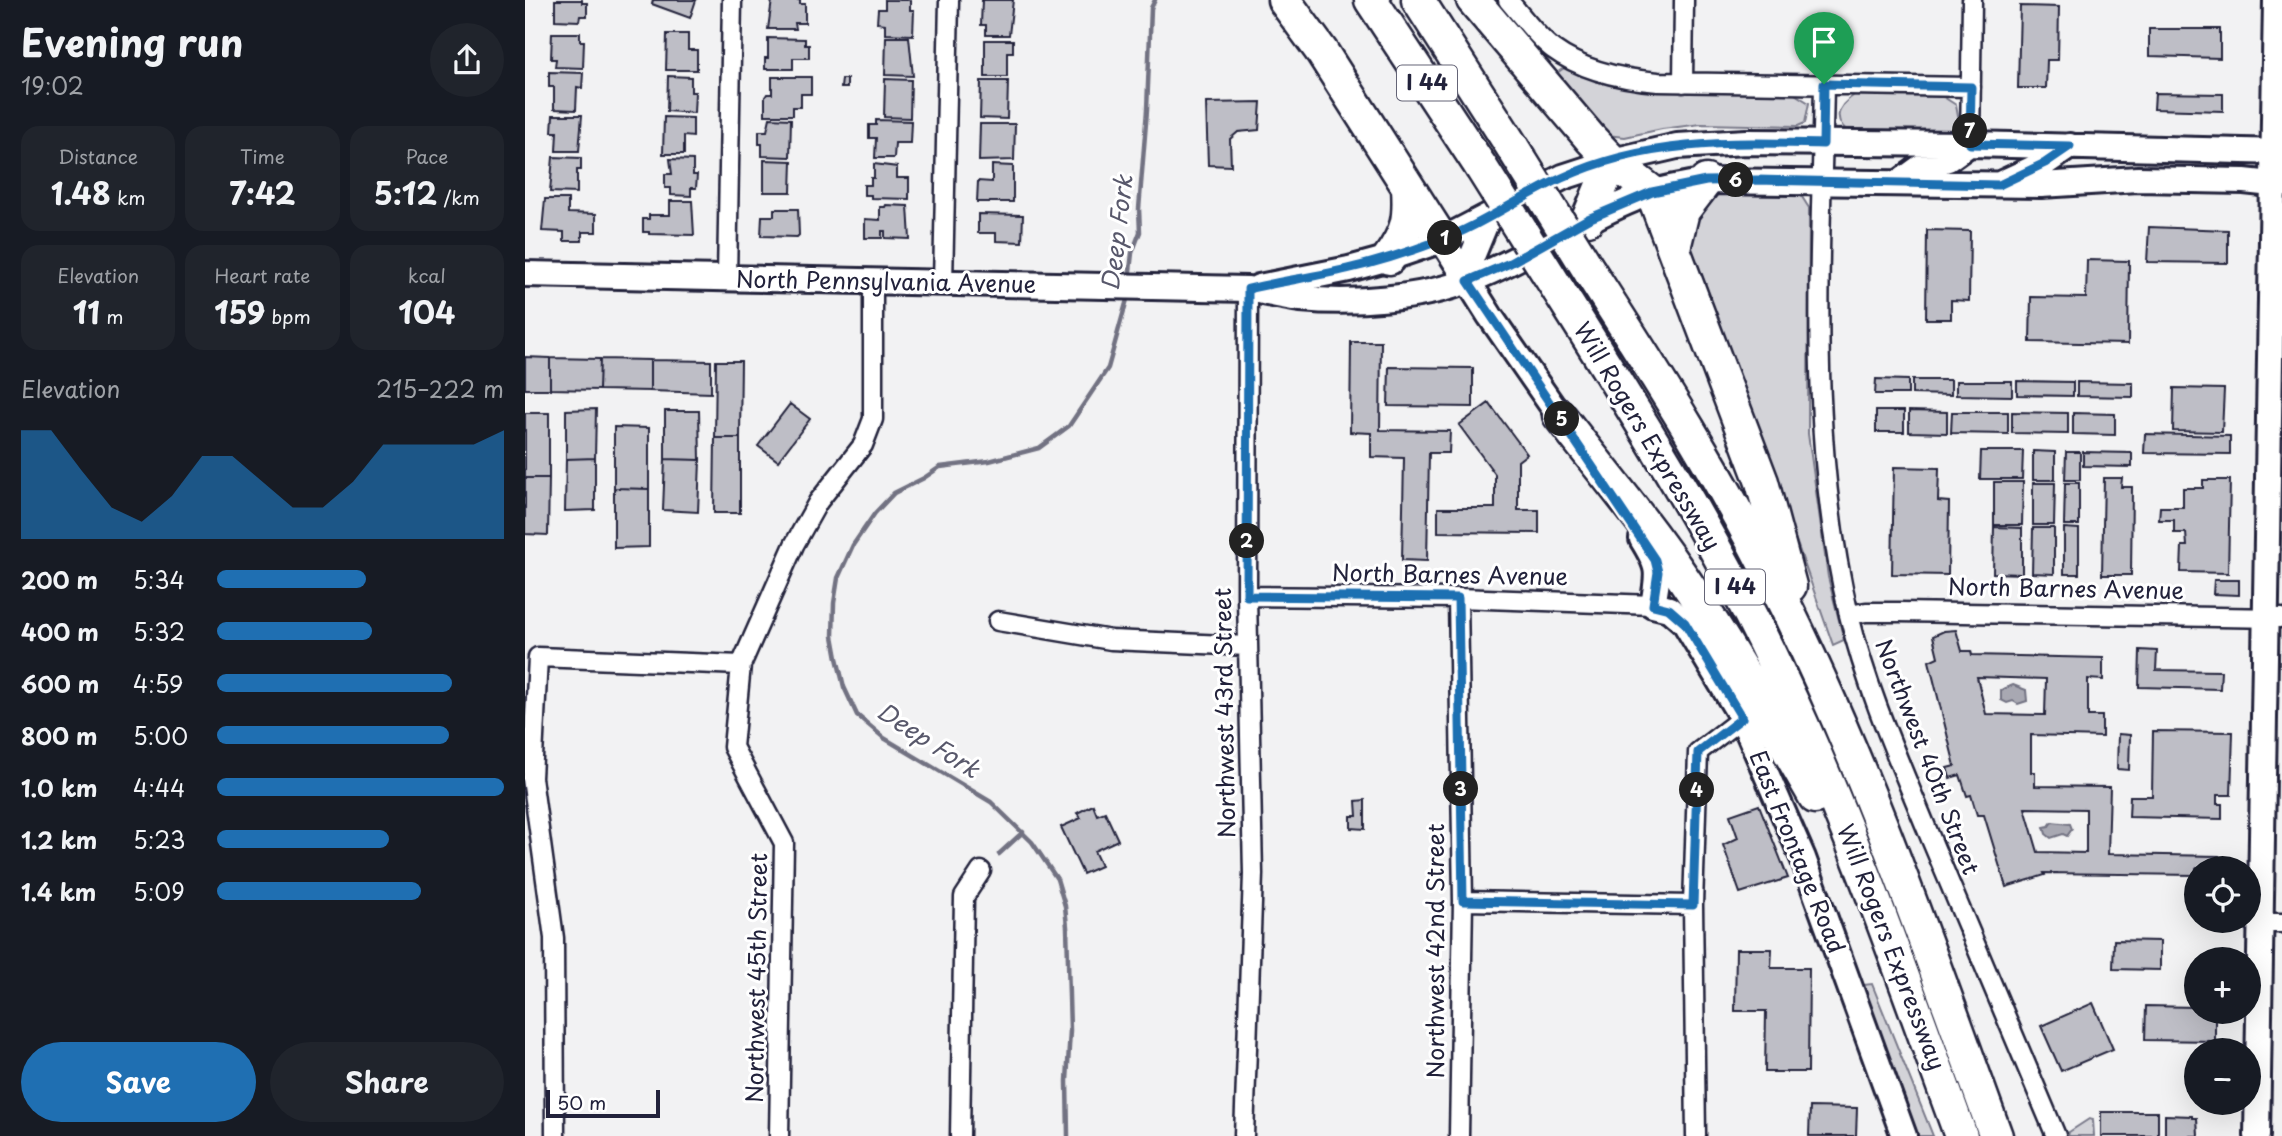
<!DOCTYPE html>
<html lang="en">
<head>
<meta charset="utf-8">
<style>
	:root { --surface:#171b24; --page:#20242c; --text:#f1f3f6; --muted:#9ea1a6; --accent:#1f6fb2 }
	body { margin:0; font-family:"Playpen Sans",sans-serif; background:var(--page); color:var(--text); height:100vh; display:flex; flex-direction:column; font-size:26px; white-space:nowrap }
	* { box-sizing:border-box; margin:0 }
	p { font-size:23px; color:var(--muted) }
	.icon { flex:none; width:38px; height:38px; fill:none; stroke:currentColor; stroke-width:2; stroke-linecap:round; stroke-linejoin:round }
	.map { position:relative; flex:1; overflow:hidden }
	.drawer { display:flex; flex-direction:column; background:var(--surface); width:525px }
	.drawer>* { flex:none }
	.fabs { position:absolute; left:1659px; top:856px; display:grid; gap:14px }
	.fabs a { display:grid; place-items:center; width:77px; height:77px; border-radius:50%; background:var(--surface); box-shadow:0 7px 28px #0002; font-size:35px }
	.scale { position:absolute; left:21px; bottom:18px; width:114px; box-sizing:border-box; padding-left:7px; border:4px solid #22223b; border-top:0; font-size:19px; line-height:24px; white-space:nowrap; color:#22223b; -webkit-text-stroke:5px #fff; paint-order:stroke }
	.pin { position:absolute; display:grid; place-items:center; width:60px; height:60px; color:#fff; margin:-72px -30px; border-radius:50% 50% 50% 0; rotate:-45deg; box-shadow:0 0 7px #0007 }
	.pin .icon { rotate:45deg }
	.km { position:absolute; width:35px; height:35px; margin:-18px; border-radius:50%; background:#222; color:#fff; font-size:19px; line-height:35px; text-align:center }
	.round { display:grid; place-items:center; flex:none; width:74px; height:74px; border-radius:37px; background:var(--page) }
	.summary { display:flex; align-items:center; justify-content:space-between; height:119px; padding:0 21px }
	h1 { font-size:38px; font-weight:700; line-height:52px }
	.stats { display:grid; grid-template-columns:repeat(3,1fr); gap:10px; height:119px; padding:7px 21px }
	.stats div { display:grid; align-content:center; border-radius:18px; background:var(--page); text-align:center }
	.stats b { font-size:30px; font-weight:700 }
	.stats small { font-size:19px; font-weight:400 }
	.stats p { font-size:19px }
	.chart { height:196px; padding:14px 21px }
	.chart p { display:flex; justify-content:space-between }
	.chart svg { width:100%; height:126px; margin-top:7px; fill:var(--accent); opacity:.7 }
	.button { display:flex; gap:14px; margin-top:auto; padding:14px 21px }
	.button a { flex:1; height:80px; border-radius:42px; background:var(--accent); color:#fff; font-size:28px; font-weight:700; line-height:80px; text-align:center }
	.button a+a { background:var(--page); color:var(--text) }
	ul { padding:0 21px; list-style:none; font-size:23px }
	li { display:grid; grid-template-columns:112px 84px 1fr; align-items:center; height:52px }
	li i { height:18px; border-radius:9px; background:var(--accent) }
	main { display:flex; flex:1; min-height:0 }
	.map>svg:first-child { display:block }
	.green { fill:#d3d3d8; stroke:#7a7a8a; stroke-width:2 }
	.water { fill:#a8a8b2; stroke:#727282; stroke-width:2 }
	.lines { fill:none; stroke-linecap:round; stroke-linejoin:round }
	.stream { stroke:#727282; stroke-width:4.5 }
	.building { fill:#bebec6; stroke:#22223b; stroke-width:2; fill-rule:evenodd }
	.minor-casing { stroke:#22223b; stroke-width:23 }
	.secondary-casing { stroke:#22223b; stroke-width:30 }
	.motorway-casing { stroke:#22223b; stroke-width:37 }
	.minor { stroke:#fff; stroke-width:18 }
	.secondary { stroke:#fff; stroke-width:24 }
	.motorway { stroke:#fff; stroke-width:32 }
	.motorway-bridge-casing { stroke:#22223b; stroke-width:37; stroke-linecap:butt }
	.motorway-bridge { stroke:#fff; stroke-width:32 }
	.route-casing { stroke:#fff; stroke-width:14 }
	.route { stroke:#1f6fb2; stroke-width:9 }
	.labels { text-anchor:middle; stroke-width:6; stroke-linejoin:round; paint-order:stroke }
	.shield { fill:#fff; stroke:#646476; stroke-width:2 }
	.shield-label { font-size:21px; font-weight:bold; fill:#22223b }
	.street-label { font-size:23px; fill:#22223b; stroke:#fff }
	.water-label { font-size:24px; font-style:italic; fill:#58586b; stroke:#fff }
</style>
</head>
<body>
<main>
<section class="drawer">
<div class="summary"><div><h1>Evening run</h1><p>19:02</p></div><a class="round"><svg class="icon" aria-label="share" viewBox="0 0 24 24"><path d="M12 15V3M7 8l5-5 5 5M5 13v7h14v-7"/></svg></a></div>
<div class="stats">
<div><p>Distance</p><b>1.48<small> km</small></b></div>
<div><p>Time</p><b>7:42</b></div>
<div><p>Pace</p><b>5:12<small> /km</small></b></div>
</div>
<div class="stats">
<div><p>Elevation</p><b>11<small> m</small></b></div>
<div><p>Heart rate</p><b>159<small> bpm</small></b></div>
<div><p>kcal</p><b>104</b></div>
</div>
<div class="chart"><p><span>Elevation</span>215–222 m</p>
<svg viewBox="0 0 160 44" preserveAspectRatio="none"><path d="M0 44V6L10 6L20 20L30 33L40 38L50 29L60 15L70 15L80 24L90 33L100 33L110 24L120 11L130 11L140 11L150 11L160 6V44z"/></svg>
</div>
<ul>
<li><b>200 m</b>5:34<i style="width:52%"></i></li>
<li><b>400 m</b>5:32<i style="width:54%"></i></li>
<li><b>600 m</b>4:59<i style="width:82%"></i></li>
<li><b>800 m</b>5:00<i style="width:81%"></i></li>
<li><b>1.0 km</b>4:44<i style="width:100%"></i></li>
<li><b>1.2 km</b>5:23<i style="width:60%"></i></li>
<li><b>1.4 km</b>5:09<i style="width:71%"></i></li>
</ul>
<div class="button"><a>Save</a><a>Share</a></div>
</section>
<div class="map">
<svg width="1757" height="1136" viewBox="0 0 1757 1136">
	<rect width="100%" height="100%" fill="#f2f2f3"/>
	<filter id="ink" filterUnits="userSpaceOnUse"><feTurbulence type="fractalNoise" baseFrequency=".0143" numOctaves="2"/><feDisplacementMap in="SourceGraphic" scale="14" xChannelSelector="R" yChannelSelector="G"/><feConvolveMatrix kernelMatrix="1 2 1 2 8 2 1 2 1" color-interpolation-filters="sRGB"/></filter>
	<g filter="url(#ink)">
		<!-- green -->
		<path class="green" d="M1042,66L1069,79L1089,85L1123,90L1268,93L1284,103L1280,123L1273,126L1176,124L1137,129L1100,137L1081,135L1026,77Z
			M1331,94L1417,96L1431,105L1434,122L1419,137L1328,135C1307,122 1310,107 1331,94Z
			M1266,190L1277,197L1284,208L1283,434L1303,577L1319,640L1308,645L1180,283L1162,239L1181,199L1200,191Z
			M1347,984L1408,1136H1393L1338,985Z
			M1564,1119L1568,1120L1569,1136H1543L1544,1132Z"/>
		<!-- water -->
		<path class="water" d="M1488,685L1501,690L1502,701L1493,704L1488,701L1482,703L1476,700V690Z
			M1527,822L1545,824L1547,829L1542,836L1538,834L1526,838L1521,834L1519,827L1524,826Z"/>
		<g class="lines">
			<!-- stream -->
			<path class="stream" d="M604,280L607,253L615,232L614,209L622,110L626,8L630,0
				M474,854L498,832
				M543,1136L542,1081L545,1030L542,927L540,906L532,879L507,842L466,802L359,738L332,715L319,687L312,658L308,636L309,603L313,578L328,545L350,513L369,493L399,478L415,467L464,461L514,448L544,426L583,368L603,296"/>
		</g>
		<!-- building -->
		<path class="building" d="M30,0H57V3H62V16H55L54,21L30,20Z
			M128,0H171L165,18L127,4Z
			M247,0H275V4H280V23H270L271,29H243Z
			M360,0H385V10H389L388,35L360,34V24L352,23L353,9H360Z
			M457,0H488L484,35H461V25H456Z
			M1495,6L1534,7L1533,60H1522L1521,88H1493Z
			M1624,29H1695V58L1624,56Z
			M27,33H55V41H59L58,68L30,67L31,59H26Z
			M142,34H163V50H172V70H141Z
			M361,37H384L388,76L360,75Z
			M243,38L280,39V45H284V58H268V69H240V58H243Z
			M460,40H488V52H482V77H460Z
			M24,72L58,73L57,88L52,87L51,110L29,109V87H24Z
			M143,76L166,77V92H170L169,113L142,111Z
			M247,77H286V94H276V107H268V115H240V97L242,94H247Z
			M317,79H322V88H316Z
			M360,79L386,80L385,118L359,117Z
			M456,81H483L482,119L455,118Z
			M1630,93L1698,94V111L1629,109Z
			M736,102L734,130L713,132L705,139L706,166L683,165L681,103Z
			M28,115H57L54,151H31L32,132H27Z
			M139,117L168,118V137L159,136V154H138Z
			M245,118L266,119L265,157L237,156V144H234V131H242Z
			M351,120L386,121L385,143H370L369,158H350L351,138H344V125H351Z
			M455,124H490L489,160L454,161Z
			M28,157L56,158V170H52V193L25,192Z
			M145,159L168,160V175H172L171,188H166V196L146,195V188H140V174H147Z
			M239,160L267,161L266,192H239Z
			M349,164L372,167V178H384V199L346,198V195H339V185H346V178H349Z
			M467,165L488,166V202H452L453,181L467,182Z
			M20,199H43V213L71,214V232H57V241H39V232L17,231Z
			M145,201H167L169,235L124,234V232H118V219H124V215H145Z
			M361,205L383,206L385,239L360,238V231H357V238H340V219L355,220V207H360Z
			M249,209H273L274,235L272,237L236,236L237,216H249Z
			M453,214L498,215L497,242L471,241V233H453Z
			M1624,227L1703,230V263L1622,262Z
			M1402,230L1445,231L1444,301L1426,300V319H1401Z
			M1562,260L1604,261L1603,344L1505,342L1506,297L1561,298Z
			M826,342H856L855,430L925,431L924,453H904L902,561L877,560L879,458L846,457V433L825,432Z
			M0,357L25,358V389H0Z
			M25,358L75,359L74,390L25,389Z
			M75,359L125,360V391L74,390Z
			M125,360L186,361V393L125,391Z
			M191,361H216L215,438H190Z
			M864,367L948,368V407L863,406Z
			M1351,379L1383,380V394H1350Z
			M1387,380H1426V395L1387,394Z
			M1431,381H1487V396L1431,395Z
			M1492,381L1548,382V396L1492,395Z
			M1552,382L1608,383V397L1552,396Z
			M1649,388L1699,389L1697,432L1648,431Z
			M964,403L1002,454L993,461V510H1014V533L913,532V508H970V474L934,425Z
			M265,404L285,419L253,461L233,446Z
			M71,409L70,458L41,459V410Z
			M140,411H174L175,460L140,459Z
			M1351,411H1379V432H1351Z
			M1384,411L1422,412V433L1384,432Z
			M1427,412H1483V434L1426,433Z
			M1487,412L1543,413V434L1487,433Z
			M0,413H24V478H0Z
			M1548,413L1590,414V435L1548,434Z
			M89,427L124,428V489L89,488Z
			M1620,434L1705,436V454L1619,453Z
			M190,438H215V513H189Z
			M1456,451H1498L1497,479H1455Z
			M1508,451L1530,452V480H1508Z
			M1541,452H1555V480H1540Z
			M1558,452L1607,453V467L1558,466Z
			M70,458V510L40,511L41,459Z
			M140,459L175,460L173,512L138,510Z
			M1369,467L1414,468L1413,501L1424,502L1423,575L1367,574Z
			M0,478H24L23,535L0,534Z
			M1579,478H1597L1596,487H1607L1606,575H1577Z
			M1678,480H1705L1703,573L1656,572L1657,546H1662L1661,533H1649V520H1634L1635,507H1658V488H1678Z
			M1469,482H1498L1497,525H1469Z
			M1508,483H1530L1529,525H1508Z
			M1540,483H1554V525H1539Z
			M89,488L124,489V547L89,548Z
			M1469,527L1497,528V574L1468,573Z
			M1508,528H1529V574L1507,573Z
			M1539,528L1554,529V574H1539Z
			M1689,580H1714V595L1688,594Z
			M1431,630L1437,651H1446L1447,655L1578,658V680L1563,679V716H1577V737L1506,735V772H1510V786L1585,787L1583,854L1694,856V868H1671V875L1519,873L1520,875L1481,887L1459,815H1452L1446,795L1442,796L1435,775L1425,778L1422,768L1430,766L1404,661L1413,657L1408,636L1419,631ZM1452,677L1521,679L1520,715L1461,714ZM1500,808L1561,809V853L1513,852Z
			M1615,650L1632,651L1631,670L1696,671L1695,689L1614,687Z
			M1628,731L1708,732L1706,795H1692V804H1697V819L1604,817L1605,796H1627Z
			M1593,734L1605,735L1604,770L1592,769Z
			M840,800V829L826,828V816H832L831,801Z
			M568,805L572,815L580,812L593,840L569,851L576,866L558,874L536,827L556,818L552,813Z
			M1234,805L1263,878L1215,893L1198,845L1213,838L1205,815Z
			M1589,940L1635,941V970L1588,969Z
			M1211,949H1247L1246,968H1284L1283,1072H1240L1241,1011H1210Z
			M1568,1003L1588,1049L1536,1071L1516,1026Z
			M1621,1006L1671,1007V1012H1690V1041L1620,1040Z
			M1285,1107L1332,1108L1331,1136H1284Z
			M1576,1112H1633V1136H1576Z
			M1640,1115L1667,1116V1118H1672L1673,1136H1640Z"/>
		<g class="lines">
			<!-- minor casing -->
			<g class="minor-casing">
				<path id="minor" d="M983,0C997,16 1011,36 1028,49C1058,71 1097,79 1133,82L1446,87
					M1158,83L1159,0
					M1299,84C1296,261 1282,441 1324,615C1342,690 1374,761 1403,832C1445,934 1489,1034 1531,1136
					M1445,144L1447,0
					M202,278L207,0
					M418,283L424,0
					M722,596L933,598L1128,605
					M933,598L938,901L934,1136
					M1324,615L1341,612H1374L1757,618
					M473,621L586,640L723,646
					M938,901L1168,905
					M1735,923H1757
					M30,1136L29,938L7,778L13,657L216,665
					M254,1136L259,843L208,747L216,665L269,545L293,502L338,445L348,419V281
					M435,1136L439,897L456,871
					M719,1136L728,874L722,596L723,289
					M1171,1136L1168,905L1173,752L1217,718"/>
			</g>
			<!-- secondary casing -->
			<g class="secondary-casing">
				<path id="secondary" d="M1374,183L1396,167L1423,159L1444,144
					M1477,183L1520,163L1545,146
					M917,240L965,316L1044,430
					M0,274L723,289C740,292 758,297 776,299C828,304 896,299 945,280C1002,258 1052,222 1109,199C1132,189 1157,186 1181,181L1516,185L1613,179L1719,181L1757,185
					M943,281L946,259L963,218
					M734,287L824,269L864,258L917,240L1038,177L1087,161L1152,146L1221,142L1445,144L1757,152
					M1117,539C1135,568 1134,572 1128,605L1144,609L1160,623L1217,718L1278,858L1379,1136
					M1732,1136L1751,0"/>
			</g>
			<!-- motorway casing -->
			<g class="motorway-casing">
				<path id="motorway" d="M759,0L797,52L917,240
					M846,0L956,167
					M893,0L988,148
					M948,0L1066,139L1087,161L1127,192L1237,482L1265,586
					M1063,219L1087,161
					M1149,248L1158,211L1181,181
					M864,258C883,231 885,219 883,187
					M1065,272C1132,376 1198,480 1253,591C1341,766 1404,952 1471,1136
					M1034,291C1114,418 1195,545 1258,682C1327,829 1380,983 1436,1136
					M1034,415C1070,462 1108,507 1142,555C1197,632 1243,715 1290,797"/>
			</g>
			<!-- minor -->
			<use href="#minor" class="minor"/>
			<!-- secondary -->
			<use href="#secondary" class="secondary"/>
			<!-- motorway -->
			<use href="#motorway" class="motorway"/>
			<!-- motorway-bridge casing -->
			<g class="motorway-bridge-casing">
				<path id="motorway-bridge" d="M988,148L1065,272
					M956,167L1034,291"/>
			</g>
			<!-- motorway-bridge -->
			<use href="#motorway-bridge" class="motorway-bridge"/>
		</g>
	</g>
	<g class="lines" filter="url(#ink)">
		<!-- route casing -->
		<g class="route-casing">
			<path id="route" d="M1299,84L1446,87L1445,144L1545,146L1520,163L1474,185L1232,180L1181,181L1127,192L1063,219L985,263L943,281L1130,560L1133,572L1128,605L1144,609L1160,623L1217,718L1173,752L1168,905L938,901L933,598L722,596L723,289C756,281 789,277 822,269C853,262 884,252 913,241C957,225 995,197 1037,178C1121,139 1208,142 1298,144Z"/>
		</g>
		<!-- route -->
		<use href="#route" class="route"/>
	</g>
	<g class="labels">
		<!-- shield labels -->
		<g class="shield">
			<rect x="872" y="65.5" width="60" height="35" rx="5"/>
			<rect x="1180" y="569.5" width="60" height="35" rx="5"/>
		</g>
		<g class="shield-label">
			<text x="902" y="90">I 44</text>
			<text x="1210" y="594">I 44</text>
		</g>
		<!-- street labels -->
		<g class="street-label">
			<text transform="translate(361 282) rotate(1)" y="8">North Pennsylvania Avenue</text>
			<text transform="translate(1122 436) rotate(59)" y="8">Will Rogers Expressway</text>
			<text transform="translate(925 575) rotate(1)" y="8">North Barnes Avenue</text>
			<text transform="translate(1541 589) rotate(1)" y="8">North Barnes Avenue</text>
			<text transform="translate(700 713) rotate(-91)" y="8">Northwest 43rd Street</text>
			<text transform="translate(1402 757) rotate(69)" y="8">Northwest 40th Street</text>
			<text transform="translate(1272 852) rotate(68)" y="8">East Frontage Road</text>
			<text transform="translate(1366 947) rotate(69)" y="8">Will Rogers Expressway</text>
			<text transform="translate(911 951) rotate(-90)" y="8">Northwest 42nd Street</text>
			<text transform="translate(232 978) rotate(-89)" y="8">Northwest 45th Street</text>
		</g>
		<!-- water labels -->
		<g class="water-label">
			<text transform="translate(593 233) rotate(-83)" y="8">Deep Fork</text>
			<text transform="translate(403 741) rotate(33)" y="8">Deep Fork</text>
		</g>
	</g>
</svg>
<div class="fabs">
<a><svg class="icon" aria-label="locate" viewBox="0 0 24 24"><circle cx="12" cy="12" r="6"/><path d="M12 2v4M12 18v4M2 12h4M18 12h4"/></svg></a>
<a>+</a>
<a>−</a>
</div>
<div class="scale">50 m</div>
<div class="pin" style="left:1299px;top:84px;background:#1e9e55"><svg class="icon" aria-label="arrive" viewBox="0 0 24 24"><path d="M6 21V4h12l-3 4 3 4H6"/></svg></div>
<b class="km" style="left:920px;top:238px">1</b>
<b class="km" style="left:722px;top:541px">2</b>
<b class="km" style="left:936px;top:789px">3</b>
<b class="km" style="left:1172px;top:790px">4</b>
<b class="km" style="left:1037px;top:419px">5</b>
<b class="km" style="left:1211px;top:180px">6</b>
<b class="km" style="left:1445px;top:131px">7</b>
</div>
</main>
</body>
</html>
